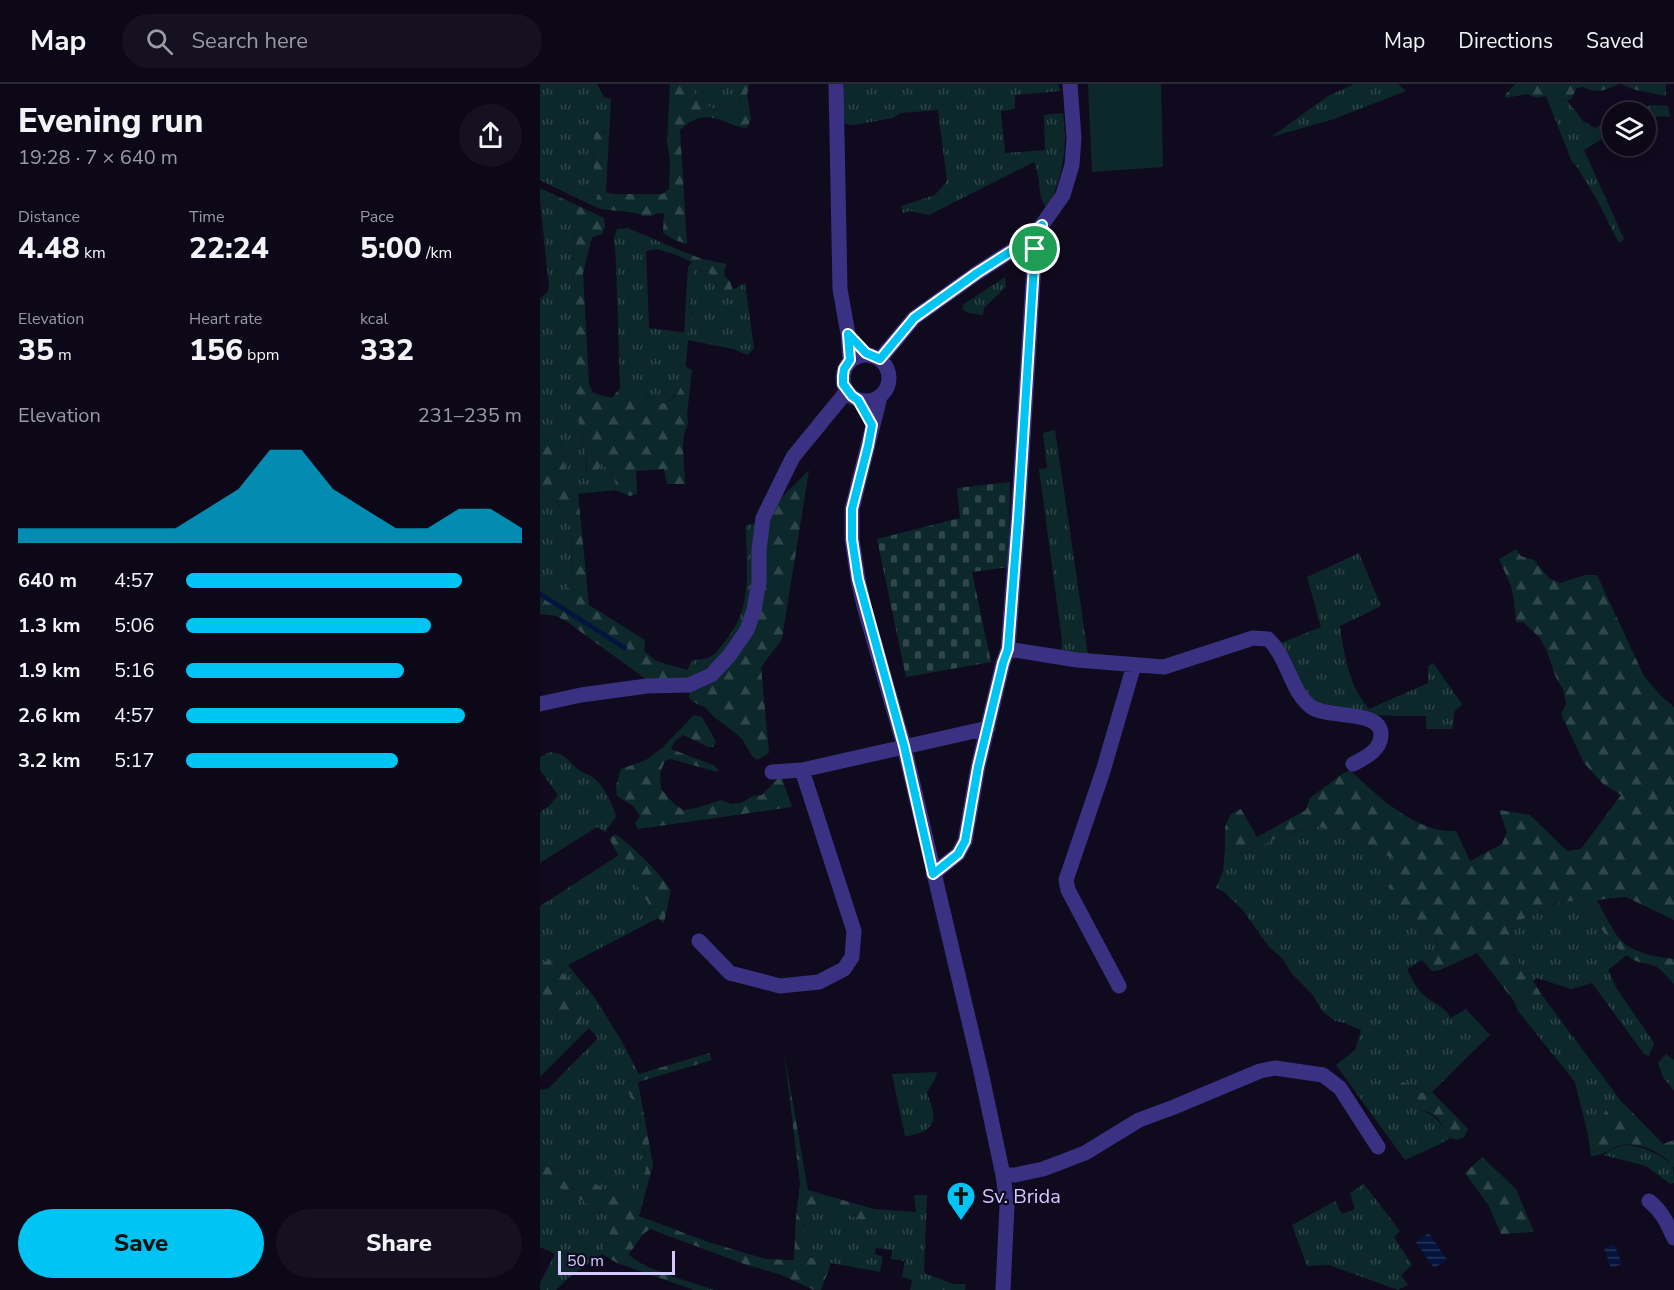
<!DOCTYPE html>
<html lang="en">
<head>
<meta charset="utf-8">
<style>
	:root { --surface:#0c0817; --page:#151120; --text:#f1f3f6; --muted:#9a9aa1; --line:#2c2936; --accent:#00c5f4 }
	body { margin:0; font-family:"Nunito Sans",sans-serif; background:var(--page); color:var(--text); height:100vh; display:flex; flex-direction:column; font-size:22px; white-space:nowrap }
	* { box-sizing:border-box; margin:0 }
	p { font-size:20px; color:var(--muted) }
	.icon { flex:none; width:33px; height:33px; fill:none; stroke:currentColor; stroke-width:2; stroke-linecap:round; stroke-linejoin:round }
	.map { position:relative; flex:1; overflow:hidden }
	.drawer { display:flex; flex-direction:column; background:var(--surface); width:540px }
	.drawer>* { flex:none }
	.buttons { position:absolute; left:1062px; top:18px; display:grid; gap:12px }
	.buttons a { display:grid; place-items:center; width:54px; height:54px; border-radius:50%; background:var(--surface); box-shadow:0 3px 15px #0003,0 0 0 2px var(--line); font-size:30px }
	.scale { position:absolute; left:18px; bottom:15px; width:117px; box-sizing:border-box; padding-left:6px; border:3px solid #d4c9ff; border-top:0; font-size:16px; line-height:21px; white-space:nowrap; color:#d4c9ff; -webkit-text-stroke:4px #100a1f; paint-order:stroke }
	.pin { position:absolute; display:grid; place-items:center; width:51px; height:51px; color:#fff; margin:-26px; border:3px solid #fff; border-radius:50%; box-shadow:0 2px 6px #0007 }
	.round { display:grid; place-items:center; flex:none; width:63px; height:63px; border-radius:32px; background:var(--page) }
	.headline { display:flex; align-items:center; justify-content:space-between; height:102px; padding:0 18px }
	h1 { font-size:33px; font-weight:800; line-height:45px }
	.stats { display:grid; grid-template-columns:repeat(3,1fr); gap:9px; height:102px; padding:6px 18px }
	.stats div { display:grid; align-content:center }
	.stats b { font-size:30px; font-weight:800 }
	.stats small { font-size:16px; font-weight:400 }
	.stats p { font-size:16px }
	.chart { height:168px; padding:12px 18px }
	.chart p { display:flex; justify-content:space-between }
	.chart svg { width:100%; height:108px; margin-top:6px; fill:var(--accent); opacity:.7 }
	.primary-button { display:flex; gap:12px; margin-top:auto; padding:12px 18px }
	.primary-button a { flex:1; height:69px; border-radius:36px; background:var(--accent); color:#111; font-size:24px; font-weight:800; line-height:69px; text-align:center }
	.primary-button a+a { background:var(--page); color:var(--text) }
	ul { padding:0 18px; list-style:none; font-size:20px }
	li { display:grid; grid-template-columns:96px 72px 1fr; align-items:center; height:45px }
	li i { height:15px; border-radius:8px; background:var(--accent) }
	header { display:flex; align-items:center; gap:36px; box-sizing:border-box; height:84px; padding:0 30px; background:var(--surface); border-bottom:2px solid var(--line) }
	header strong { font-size:28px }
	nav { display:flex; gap:33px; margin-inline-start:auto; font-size:21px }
	.search { width:420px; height:54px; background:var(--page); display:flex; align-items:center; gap:15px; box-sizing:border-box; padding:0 21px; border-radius:33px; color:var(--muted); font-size:22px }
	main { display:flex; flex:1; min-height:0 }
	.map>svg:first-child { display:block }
	.grass { fill:url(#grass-tufts) }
	.forest { fill:url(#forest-firs) }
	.cemetery { fill:url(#cemetery-stones) }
	.green { fill:#0d282a }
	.water { fill:url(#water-rules) }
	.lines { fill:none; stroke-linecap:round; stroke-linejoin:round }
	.stream { stroke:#04143e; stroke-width:4.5 }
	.street { stroke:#3b3183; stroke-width:15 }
	.route-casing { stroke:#fff; stroke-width:12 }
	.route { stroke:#00c5f4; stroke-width:8 }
	.labels { text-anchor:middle; stroke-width:4.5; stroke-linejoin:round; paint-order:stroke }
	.poi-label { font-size:20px; fill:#d4c9ff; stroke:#100a1f; text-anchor:start }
</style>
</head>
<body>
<header>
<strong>Map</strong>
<div class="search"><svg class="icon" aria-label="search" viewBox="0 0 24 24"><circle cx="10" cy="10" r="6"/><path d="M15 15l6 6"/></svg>Search here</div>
<nav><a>Map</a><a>Directions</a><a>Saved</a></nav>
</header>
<main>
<section class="drawer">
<div class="headline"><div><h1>Evening run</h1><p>19:28 · 7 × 640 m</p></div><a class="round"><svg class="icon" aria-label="share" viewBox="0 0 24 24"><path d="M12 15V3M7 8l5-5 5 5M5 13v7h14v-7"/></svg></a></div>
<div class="stats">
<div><p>Distance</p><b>4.48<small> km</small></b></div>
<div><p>Time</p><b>22:24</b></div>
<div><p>Pace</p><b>5:00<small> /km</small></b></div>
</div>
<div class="stats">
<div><p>Elevation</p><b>35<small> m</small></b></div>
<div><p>Heart rate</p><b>156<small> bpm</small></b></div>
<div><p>kcal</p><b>332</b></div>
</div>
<div class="chart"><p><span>Elevation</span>231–235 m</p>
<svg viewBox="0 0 160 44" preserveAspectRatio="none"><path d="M0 44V38L10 38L20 38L30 38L40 38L50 38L60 30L70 22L80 6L90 6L100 22L110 30L120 38L130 38L140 30L150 30L160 38V44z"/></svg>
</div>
<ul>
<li><b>640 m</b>4:57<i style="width:82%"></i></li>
<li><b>1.3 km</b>5:06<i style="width:73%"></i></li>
<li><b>1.9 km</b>5:16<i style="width:65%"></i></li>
<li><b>2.6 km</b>4:57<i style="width:83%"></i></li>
<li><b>3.2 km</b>5:17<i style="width:63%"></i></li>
</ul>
<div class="primary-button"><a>Save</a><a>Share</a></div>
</section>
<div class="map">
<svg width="1134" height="1206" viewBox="0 0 1134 1206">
	<defs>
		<pattern id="grass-tufts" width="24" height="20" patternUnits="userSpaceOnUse" patternTransform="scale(1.5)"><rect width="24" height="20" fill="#0d282a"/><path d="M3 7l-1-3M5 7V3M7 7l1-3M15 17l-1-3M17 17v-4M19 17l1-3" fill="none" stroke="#2f464a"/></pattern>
		<pattern id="forest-firs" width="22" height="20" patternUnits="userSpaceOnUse" patternTransform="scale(1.5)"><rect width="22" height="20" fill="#0d282a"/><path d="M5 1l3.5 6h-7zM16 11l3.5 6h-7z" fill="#2f464a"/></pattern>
		<pattern id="cemetery-stones" width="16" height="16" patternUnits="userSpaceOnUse" patternTransform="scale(1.5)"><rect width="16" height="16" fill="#0d282a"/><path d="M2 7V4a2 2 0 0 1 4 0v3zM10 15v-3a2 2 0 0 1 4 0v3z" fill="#2f464a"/></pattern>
		<pattern id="water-rules" width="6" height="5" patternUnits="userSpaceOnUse" patternTransform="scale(1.5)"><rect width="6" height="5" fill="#04143e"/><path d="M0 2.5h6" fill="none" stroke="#28355b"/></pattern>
	</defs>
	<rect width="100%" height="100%" fill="#100a1f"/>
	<!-- grass -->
	<path class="grass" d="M0,0H57L64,13L71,15L69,51L63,46L55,49L53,58L54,88L59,109L53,122L0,96Z
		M149,0H201L199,21C198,22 193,26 191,26C174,31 155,14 149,0Z
		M304,0H518L521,7L475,11V25L461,27L465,69L505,66L504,31L523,29C528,63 523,94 507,125C496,110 502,95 494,78L389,131L369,127L363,129L361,122L395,111L407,97L398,26L360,29L353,34L314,41L305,40L302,29Z
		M814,0H858L866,7L794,35L731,53L788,12Z
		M1006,12L1023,17L1027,16L1043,37L1055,44L1072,35V49L1044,66L1084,155L1079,159C1068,138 1058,116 1045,96C1039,88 1040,84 1032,78Z
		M1115,21L1128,22L1130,33L1121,32L1106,35V28H1085L1093,24Z
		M0,116C12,118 22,123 35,126L38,132L32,179L35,206V296L42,354L46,369V388L62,379L75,394L76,406L38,410L26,392L21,357L15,351L6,350L0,348V215L7,209L9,203Z
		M88,144L137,165L134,170L116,165L106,167L109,244L149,249L152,234L150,221L153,187L154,183L168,188L178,203L189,208L205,199L214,264L208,271L193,265L148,256C145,282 147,321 113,320C103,312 92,307 80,304L76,178L74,154L77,145Z
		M465,193L466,203L444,224L443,231L428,229L422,225L424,220Z
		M515,346L548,571L521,569L522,556L499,385L507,384L503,349Z
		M0,405L26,427L31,446L32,492L26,508H16L0,500Z
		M216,439C215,460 217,483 214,504C210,540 182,581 148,594L147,586L153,576C173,575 174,572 186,556C214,522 206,482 206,441Z
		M819,469L841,522L800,542C804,571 809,602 829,625L888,599V582L893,579L922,620L914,628L913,645H886V632C855,632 779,634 762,606C753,592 748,574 741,559L781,543L767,493Z
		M10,668C26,670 27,676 38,685C42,689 47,689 51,692C64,701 72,718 76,733L65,748L57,743L0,779V728L9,722L18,711L0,686V673Z
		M775,742L812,752L827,762L854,775L858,782L851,795L865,827L895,852L898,863L892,872L882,876L867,885C872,895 877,906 886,913C896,921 904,922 911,934L926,925L950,951L892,1008L878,1009L876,1025C896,1030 899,1037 910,1054L898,1061L865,1076L796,981L815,966L821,946L805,939L795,937L783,928L772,910L752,890L742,874L729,863L702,825L684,808L676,804L683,787L685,766L704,770C726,757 750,748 775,742Z
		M79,771L118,834L28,881L55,914L81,956L99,990L92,996L90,1013L97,1020L101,1036L98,1047L106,1073V1086L93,1117C75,1115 55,1098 37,1091C25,1086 12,1085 0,1080V1004L2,1006L9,1004L58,954L49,944L0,993V921L25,936L22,888L10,875L0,880V822Z
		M1038,816L1046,817C1056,839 1067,857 1087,871L1068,886L1077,905L1114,959L1109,972L1104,970L1052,899L1031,905L997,894L993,897L987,893L979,879L972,867L970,853L979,837L1019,819Z
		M1001,910L1081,1017L1065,1027C1061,1040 1061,1046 1048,1051L1035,998L978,927L974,917L988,918Z
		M1126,970L1134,976V1007L1123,993L1118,979Z
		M397,988L395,995L387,1008C389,1015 391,1020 393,1027C397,1045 379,1051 365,1052L352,990Z
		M1084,1061C1103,1062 1118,1069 1133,1081L1134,1099L1130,1100L1106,1082L1063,1071L1072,1065Z
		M0,1095L20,1104L71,1133L73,1140L62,1170L28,1194L16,1206H0V1199L15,1170L0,1163Z
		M824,1100L860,1147L854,1153L872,1181L861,1191L868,1201L858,1206L789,1181L767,1182L752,1141L795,1117L802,1130L815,1125L810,1109Z
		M374,1111H387L384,1189L413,1200H426L425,1206H370L372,1196L362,1193L365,1177L351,1175L352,1166L336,1164L335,1170L343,1173L340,1188L291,1179L278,1174H270L263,1168L264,1133L267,1122L277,1121L296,1127L333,1131L334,1125L376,1128Z"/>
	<!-- forest -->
	<path class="forest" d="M130,0H149C155,14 174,31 191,26C193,26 198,22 199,21L201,0H209L207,11L211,35L207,44C198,44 192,40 184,37C167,30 153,33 140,46L147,160L135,156L123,149L124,130L118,129L111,132H103L96,129L61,125L53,122L59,109L54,88L53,58L55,49C62,45 63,47 69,51L66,108L72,110H122L129,105L130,78L127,58Z
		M975,0H1079C1067,6 1056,10 1043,3L1037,4L1031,15L1023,17L1006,12L997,14L987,10L965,14V11Z
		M1082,0H1126V12C1111,8 1095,8 1082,0Z
		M0,104L64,134L65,142L62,150L52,153L43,189L49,300L53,309L72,314L80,304L91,307L97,306C104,310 107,315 113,320C137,321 143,303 145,282L152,286L147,330L148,339L144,351L143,364L145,400H127L124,385L96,387L97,410L90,412L76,406L75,394L62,379L56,390L50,393L47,392L46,369L39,340L35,296V206L32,179L38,132L34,126C22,123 12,118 0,116Z
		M137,165L162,175L187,180L184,187L185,193L190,197L193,206L189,208H182L168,188L154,183L153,187L150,221L152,234L149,249H144L148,183L152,178L134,170Z
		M0,348L6,350L15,351L21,357L26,392L38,410L49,521L105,556L104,567L116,577L147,586L148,594L107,596L26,537L16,532L0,530V500L16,508H26L32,492L31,446L26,427L0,405Z
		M269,386L242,555L221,583L229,669L217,676L212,672L202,655L193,647L174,633L165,623L153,618L149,614L150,607L165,602L175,597L206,558L229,434L237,418Z
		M976,465L981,472L994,476L1009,494L1020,499L1045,491H1057L1104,592L1120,611L1134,623V836L1086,813L1064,815L1057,817C1064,829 1070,842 1078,853C1090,869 1116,873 1134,875V900C1129,895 1123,887 1117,883C1110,879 1101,880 1094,876C1071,863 1057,841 1046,817L1038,816L1019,819L979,837L970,853L972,867L979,879L987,893L993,897L1001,910L988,918L974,917L937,869L900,886L892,887L882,876L892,872L898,862L895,852L865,827L850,805L851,795L857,782L854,775L827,762L812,752L775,742L755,747L720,761L704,770L685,766V743L691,730L701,725L717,753L766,726L770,714L802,690L810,686C836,711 877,750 916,747L930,777L962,760L967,748L959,726L990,731L1027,767L1041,765L1081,711L1063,700L1044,679L1021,630L1026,620L1023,605L1017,596L1006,565L1000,554L983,538L976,539L974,516L971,502L959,475Z
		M154,631L162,633L176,658L173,663H168L143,651L135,657L131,665L173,681L178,685L177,688L131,675L125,677L120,689L121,705L133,719L143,726L156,724L181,716L191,720L201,719L213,712L222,711L241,691L252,723L98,745L95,739L100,732L93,722L77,712L76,702L81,685L106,676L122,664Z
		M76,750C97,767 115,784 131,806L124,839L118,834L84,782L69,754Z
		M10,875C18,883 43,911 44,922C45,932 38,940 32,947L25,936L0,921V880Z
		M244,968L268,1106L334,1125L333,1131L323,1136L277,1121L267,1122L264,1133L263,1168L270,1174H278L291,1179L281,1206H274L239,1190L204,1180L110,1145L103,1150L89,1170C96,1183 157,1200 174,1206H154L77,1179L62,1170L73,1140L71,1133L20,1104L0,1095V1080C12,1085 25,1086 37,1091C55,1097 75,1115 93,1116L106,1086V1073L98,1046L101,1036L97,1020L90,1013L88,1005L92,996L99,990L169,969L172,976L98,998L113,1081L99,1132L168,1158L226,1175L254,1176L256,1133L260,1100Z
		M864,998L878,1009L892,1008L928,1045L924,1053L918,1056L910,1054L897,1033L888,1028L876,1025L862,1018L854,1007L859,999Z
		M1081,1017L1123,1060L1134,1056V1084C1126,1069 1099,1058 1082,1061C1069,1064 1067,1071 1051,1072L1048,1051C1061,1046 1061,1040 1065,1027Z
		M942,1073L976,1105L994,1148L961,1150L949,1122L925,1089Z"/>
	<!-- cemetery -->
	<path class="cemetery" d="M470,398L469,483L432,488L451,578L366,593L337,455L420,434L417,404Z"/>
	<!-- green -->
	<path class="green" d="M548,0H621L623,83L552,88Z"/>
	<!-- water -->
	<path class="water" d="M889,1149L907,1176L894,1184L876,1158Z
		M1074,1160L1082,1180L1071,1184L1064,1164Z"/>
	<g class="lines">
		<!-- stream -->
		<path class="stream" d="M0,510L85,564"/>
		<!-- street -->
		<path class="street" d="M296,0L300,205L308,250L310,277
			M303 294a23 23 0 1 1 46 0a23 23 0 1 1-46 0Z
			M340,275L374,234L437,189L476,164L502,141L523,111L532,81L534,54L530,0
			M340,313L312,425V455L318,495L324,522L364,662L441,988L463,1091L467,1122L463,1206
			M468,565L537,576L624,583L713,554L728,555C731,558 735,562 737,566C749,583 753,608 770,622C786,636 843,624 841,652C840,667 824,674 813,680
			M0,620L41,611L107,602L149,601L171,591L189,572L207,546L214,526L219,498V466L223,434L253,373L307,307
			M232,688L262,686L448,644
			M393,790L418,770L425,757L438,683L463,579L468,565L478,435L495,165L502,141
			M159,857L190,889L240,902L279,898L304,885L312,873L314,847L262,686
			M579,902L528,806L526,796L563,687L594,581
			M463,1091H475L503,1085L545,1069L599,1036L634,1023L720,987L735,984L783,991L800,1004L838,1063
			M1109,1117C1122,1127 1127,1139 1134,1154"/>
	</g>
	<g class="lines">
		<!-- route casing -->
		<g class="route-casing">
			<path id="route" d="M502,141L495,165L478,435L468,565L463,579L438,683L425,757L418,770L393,790L364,662L318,495L312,455V425L328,362L332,341L318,316L312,312L303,300V292L304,285L310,276L308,250L326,269L340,275L374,234L437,189L476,164Z"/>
		</g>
		<!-- route -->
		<use href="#route" class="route"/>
	</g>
	<!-- icons -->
	<defs>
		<g id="church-pin" transform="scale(1.5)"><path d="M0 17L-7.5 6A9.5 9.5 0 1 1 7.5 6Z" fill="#00c5f4" stroke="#100a1f"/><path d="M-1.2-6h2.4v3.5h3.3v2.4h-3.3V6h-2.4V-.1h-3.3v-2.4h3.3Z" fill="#111"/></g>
	</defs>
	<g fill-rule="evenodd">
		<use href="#church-pin" x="421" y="1112"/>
	</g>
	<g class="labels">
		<!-- poi labels -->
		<g class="poi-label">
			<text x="442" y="1119">Sv. Brida</text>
		</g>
	</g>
</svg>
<div class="buttons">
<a><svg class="icon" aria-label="layers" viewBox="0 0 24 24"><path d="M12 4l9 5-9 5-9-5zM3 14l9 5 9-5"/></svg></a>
</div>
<div class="scale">50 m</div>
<div class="pin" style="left:495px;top:165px;background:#1e9e55"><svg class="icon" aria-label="arrive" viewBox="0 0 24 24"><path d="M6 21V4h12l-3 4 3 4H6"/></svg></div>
</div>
</main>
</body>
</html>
